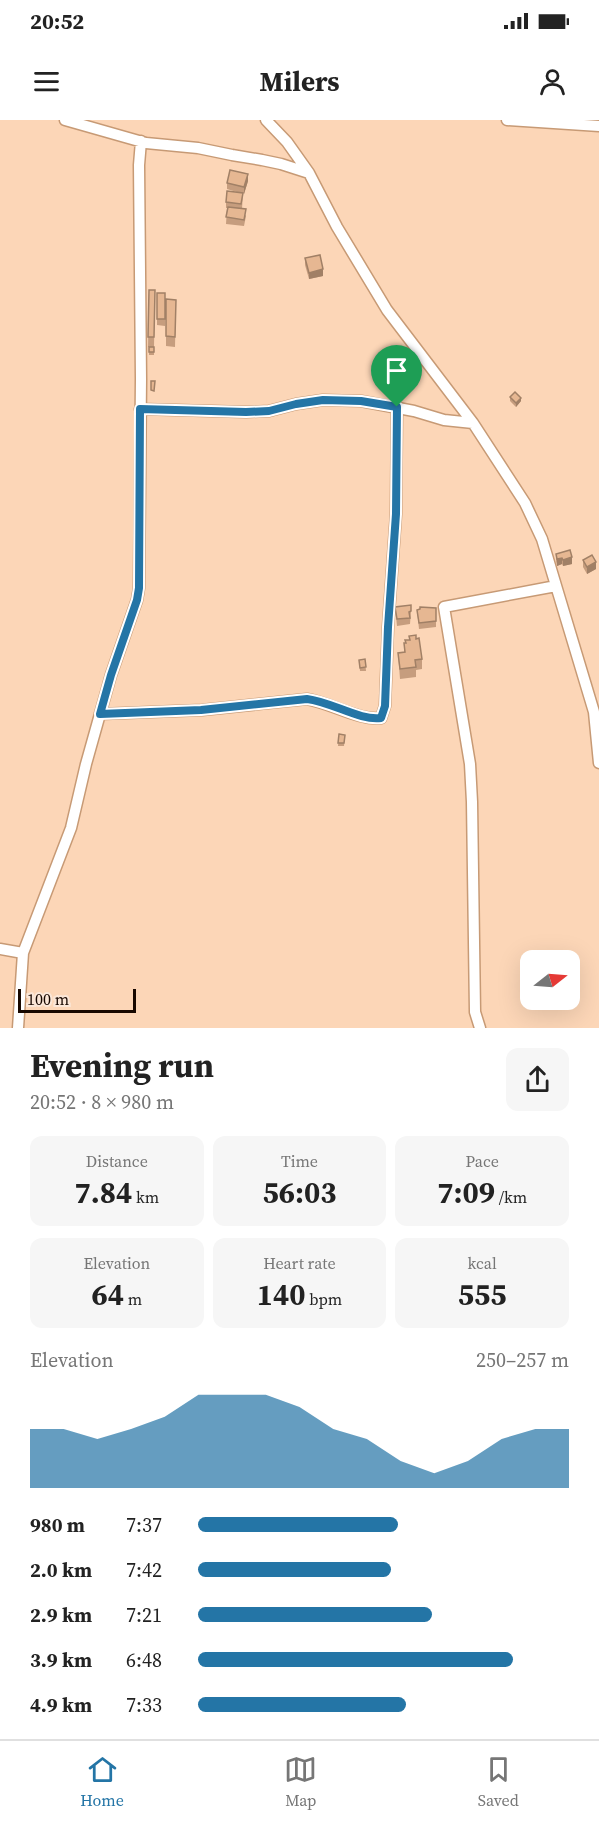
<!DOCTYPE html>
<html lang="en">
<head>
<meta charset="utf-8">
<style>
	:root { --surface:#fff; --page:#f6f6f6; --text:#222; --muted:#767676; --line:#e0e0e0; --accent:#2475a6 }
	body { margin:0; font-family:"Source Serif 4",serif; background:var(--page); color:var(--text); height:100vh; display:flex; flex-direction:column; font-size:22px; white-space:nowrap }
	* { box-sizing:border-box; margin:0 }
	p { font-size:20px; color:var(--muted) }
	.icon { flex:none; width:33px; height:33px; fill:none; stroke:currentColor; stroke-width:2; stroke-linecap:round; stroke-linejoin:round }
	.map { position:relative; height:908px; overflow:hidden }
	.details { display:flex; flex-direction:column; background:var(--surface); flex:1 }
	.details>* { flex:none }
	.needle { width:39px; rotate:73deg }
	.controls { position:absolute; left:520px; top:830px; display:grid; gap:12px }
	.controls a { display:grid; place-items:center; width:60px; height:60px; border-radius:12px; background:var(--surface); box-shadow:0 6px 24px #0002; font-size:30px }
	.scale { position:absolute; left:18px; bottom:15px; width:118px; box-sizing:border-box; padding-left:6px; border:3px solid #180800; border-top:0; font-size:16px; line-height:21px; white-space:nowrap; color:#180800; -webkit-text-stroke:4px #fbe7d8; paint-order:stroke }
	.pin { position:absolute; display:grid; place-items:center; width:51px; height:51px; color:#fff; margin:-62px -26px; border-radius:50% 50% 50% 0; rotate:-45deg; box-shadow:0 0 6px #0007 }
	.pin .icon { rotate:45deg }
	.round { display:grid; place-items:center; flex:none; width:63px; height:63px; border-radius:12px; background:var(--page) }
	.overview { display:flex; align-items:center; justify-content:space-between; height:102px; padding:0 30px }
	h1 { font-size:33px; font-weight:700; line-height:45px }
	.figures { display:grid; grid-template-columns:repeat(3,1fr); gap:9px; height:102px; padding:6px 30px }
	.figures div { display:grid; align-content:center; border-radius:12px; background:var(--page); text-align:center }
	.figures b { font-size:30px; font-weight:700 }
	.figures small { font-size:16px; font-weight:400 }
	.figures p { font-size:16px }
	.chart { height:168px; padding:12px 30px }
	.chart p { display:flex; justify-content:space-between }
	.chart svg { width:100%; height:108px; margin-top:6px; fill:var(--accent); opacity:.7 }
	ul { padding:0 30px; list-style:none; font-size:20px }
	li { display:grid; grid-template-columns:96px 72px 1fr; align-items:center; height:45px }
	li i { height:15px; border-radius:8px; background:var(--accent) }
	.status { display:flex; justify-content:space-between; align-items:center; height:42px; padding:0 30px; background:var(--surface); direction:ltr }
	.status svg { height:16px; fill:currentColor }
	header { display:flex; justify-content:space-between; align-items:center; height:78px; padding:0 30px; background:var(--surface); font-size:27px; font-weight:700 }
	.tab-bar { display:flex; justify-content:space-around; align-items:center; height:84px; border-top:2px solid var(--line); background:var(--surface); font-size:16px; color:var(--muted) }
	.tab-bar a { display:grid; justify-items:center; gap:3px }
	.tab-bar .current { color:var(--accent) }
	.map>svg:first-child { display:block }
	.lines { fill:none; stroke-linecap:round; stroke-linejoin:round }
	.minor-casing { stroke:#c79a75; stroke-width:13 }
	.minor { stroke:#fff; stroke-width:10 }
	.wall { fill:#c69d7e }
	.shaded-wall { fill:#a18066 }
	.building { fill:#e6b792; stroke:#a18066; stroke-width:1.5 }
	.route-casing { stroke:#fff; stroke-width:12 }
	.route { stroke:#2475a6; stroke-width:8 }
</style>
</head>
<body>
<div class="status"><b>20:52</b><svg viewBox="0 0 49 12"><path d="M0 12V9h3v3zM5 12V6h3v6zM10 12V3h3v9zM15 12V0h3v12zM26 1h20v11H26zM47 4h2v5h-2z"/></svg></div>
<header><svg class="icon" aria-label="menu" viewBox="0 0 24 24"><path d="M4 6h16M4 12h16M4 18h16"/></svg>Milers<svg class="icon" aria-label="person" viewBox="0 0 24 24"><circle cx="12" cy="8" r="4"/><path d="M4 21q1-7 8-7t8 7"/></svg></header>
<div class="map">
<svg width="599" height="908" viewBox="0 0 599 908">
	<rect width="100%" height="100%" fill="#fcd6b7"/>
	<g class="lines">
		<!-- minor casing -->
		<g class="minor-casing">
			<path id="minor" d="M65,0L146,23L198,28L232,35L262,40L281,44L309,53
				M266,0L287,22L309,53L337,107L387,190L473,303L525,383L542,419L594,592L599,643
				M507,0L599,6
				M140,289L246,292L269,291L296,284L323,280L361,281L414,291L444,300L473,303
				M100,594L202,590L307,579C331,583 360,601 381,598L385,586L388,507L396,394L397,287
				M0,829L23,833
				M18,908L23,833L71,708L86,644L111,555L137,480L139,468L141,259L139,45L141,21
				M480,908L475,892L472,682L470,644L444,487L556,466"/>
		</g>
		<!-- minor -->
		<use href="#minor" class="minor"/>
	</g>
	<!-- wall -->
	<path class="wall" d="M248,61L244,74L243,73L242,89L246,96L244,106L226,104L227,88H226V82L240,73L227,69V63Z
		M305,138L323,156L309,159L305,145Z
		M149,170H155L154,227H148Z
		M157,173H165V206L157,205Z
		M176,180L175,227L166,226V216Z
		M149,227H154V235H149Z
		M510,277L521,281L516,287L510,281Z
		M556,434L572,444L563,446L562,444L557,446L556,441Z
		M583,440L596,449L587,454L583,447Z
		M395,487L411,491L410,504L397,506Z
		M436,488V507L419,509L417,490Z
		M404,523L422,539V549L416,550V557L400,559L398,533H404Z
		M365,539L366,551H360L359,540Z
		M339,614L345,615L344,626H338Z"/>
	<!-- shaded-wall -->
	<path class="shaded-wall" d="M248,54V61L244,74V67Z
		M323,149V156L309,159V153Z
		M521,278V281L516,287V283Z
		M572,437V444L563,446V440Z
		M562,438V444L557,446V439Z
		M596,442V449L587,454V447Z"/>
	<!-- building -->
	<path class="building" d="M230,50L248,54L244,67L227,63Z
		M227,71L243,73L241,84L226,82Z
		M228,87L246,89L244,100L226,97Z
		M320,135L323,149L309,153L305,138Z
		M149,170H155L154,217H148Z
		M157,173H165V199H157Z
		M166,179L176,180L175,217L166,216Z
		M149,227H154V232H149Z
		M151,261H155L154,271L151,270Z
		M515,272L521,278L516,283L510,277Z
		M570,430L572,437L563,440L562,438L557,439L556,434Z
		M592,435L596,442L587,447L583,440Z
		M411,485V491L409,492L410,498L397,499L395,487Z
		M420,487L436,488V501L419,503L417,490L420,489Z
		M416,515V519L419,518L422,539L415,540L416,547L400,549L398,533L405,532L404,523H406L405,520H410L409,516Z
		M365,539L366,547L360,548L359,540Z
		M339,614L345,615L344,623H338Z"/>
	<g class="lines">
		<!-- route casing -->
		<g class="route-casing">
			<path id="route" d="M323,280L361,281L397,287L396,394L388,507L385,586L381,598C360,601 332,582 307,579L201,590L100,594L111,555L137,480L139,468L140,289L246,292L269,291L296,284Z"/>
		</g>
		<!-- route -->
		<use href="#route" class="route"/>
	</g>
</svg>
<div class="controls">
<a><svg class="needle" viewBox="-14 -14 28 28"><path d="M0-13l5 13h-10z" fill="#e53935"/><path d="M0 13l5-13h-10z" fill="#767676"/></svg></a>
</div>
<div class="scale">100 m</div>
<div class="pin" style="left:397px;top:287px;background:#1e9e55"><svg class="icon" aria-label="arrive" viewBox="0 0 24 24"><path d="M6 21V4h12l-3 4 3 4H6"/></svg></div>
</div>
<section class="details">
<div class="overview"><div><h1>Evening run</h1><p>20:52 · 8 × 980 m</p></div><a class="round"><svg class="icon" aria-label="share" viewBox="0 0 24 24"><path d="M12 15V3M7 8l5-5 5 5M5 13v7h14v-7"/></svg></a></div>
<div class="figures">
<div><p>Distance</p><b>7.84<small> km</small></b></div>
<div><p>Time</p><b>56:03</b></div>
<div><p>Pace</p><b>7:09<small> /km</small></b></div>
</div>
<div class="figures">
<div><p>Elevation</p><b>64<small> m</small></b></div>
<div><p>Heart rate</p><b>140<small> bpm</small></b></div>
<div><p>kcal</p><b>555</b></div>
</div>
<div class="chart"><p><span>Elevation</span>250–257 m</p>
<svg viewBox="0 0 160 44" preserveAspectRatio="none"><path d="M0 44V20L10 20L20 24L30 20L40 15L50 6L60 6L70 6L80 11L90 20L100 24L110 33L120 38L130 33L140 24L150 20L160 20V44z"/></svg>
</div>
<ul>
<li><b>980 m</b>7:37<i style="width:54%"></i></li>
<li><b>2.0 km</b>7:42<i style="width:52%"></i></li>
<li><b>2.9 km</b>7:21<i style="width:63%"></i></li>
<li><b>3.9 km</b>6:48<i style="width:85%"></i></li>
<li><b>4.9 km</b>7:33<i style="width:56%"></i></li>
</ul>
</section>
<nav class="tab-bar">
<a class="current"><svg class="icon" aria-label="home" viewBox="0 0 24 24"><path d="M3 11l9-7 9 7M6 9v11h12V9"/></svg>Home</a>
<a><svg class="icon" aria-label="map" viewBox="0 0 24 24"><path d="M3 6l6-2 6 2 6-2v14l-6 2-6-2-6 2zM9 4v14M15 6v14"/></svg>Map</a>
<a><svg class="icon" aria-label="saved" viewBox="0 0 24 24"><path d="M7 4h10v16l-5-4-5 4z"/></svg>Saved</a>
</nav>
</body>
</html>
